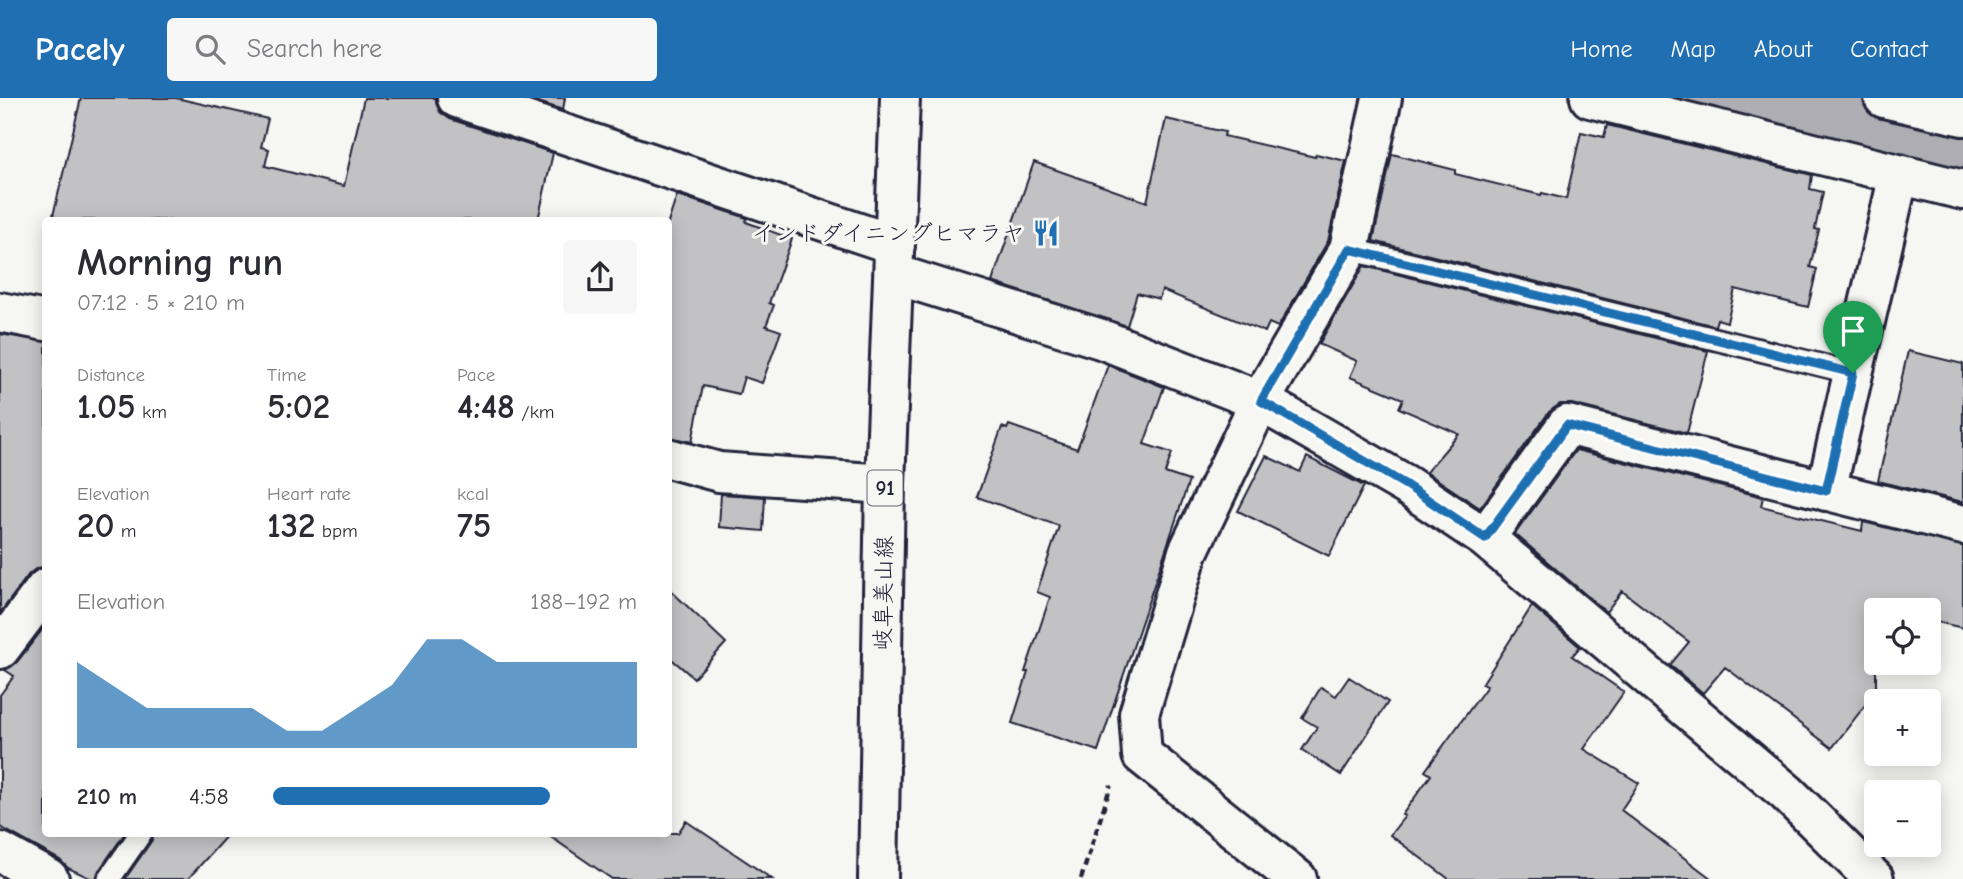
<!DOCTYPE html>
<html lang="en">
<head>
<meta charset="utf-8">
<style>
	:root { --surface:#fff; --page:#f7f7f7; --text:#2b2b33; --muted:#7c7c81; --accent:#1f6fb2 }
	body { margin:0; font-family:"Comic Neue","Klee One",sans-serif; background:var(--page); color:var(--text); height:100vh; display:flex; flex-direction:column; font-size:26px; white-space:nowrap }
	* { box-sizing:border-box; margin:0 }
	p { font-size:23px; color:var(--muted) }
	.icon { flex:none; width:38px; height:38px; fill:none; stroke:currentColor; stroke-width:2; stroke-linecap:round; stroke-linejoin:round }
	.map { position:relative; flex:1; overflow:hidden }
	.sheet { position:absolute; left:42px; top:119px; width:630px; height:620px; display:flex; flex-direction:column; background:var(--surface); border-radius:7px; box-shadow:0 4px 18px #0003 }
	.sheet>* { flex:none }
	.buttons { position:absolute; left:1864px; top:500px; display:grid; gap:14px }
	.buttons a { display:grid; place-items:center; width:77px; height:77px; border-radius:7px; background:var(--surface); box-shadow:0 4px 18px #0003; font-size:35px }
	.pin { position:absolute; display:grid; place-items:center; width:60px; height:60px; color:#fff; margin:-72px -30px; border-radius:50% 50% 50% 0; rotate:-45deg; box-shadow:0 0 7px #0007 }
	.pin .icon { rotate:45deg }
	.round { display:grid; place-items:center; flex:none; width:74px; height:74px; border-radius:7px; background:var(--page) }
	.head { display:flex; align-items:center; justify-content:space-between; height:119px; padding:0 35px }
	h1 { font-size:38px; font-weight:800; line-height:52px }
	.metrics { display:grid; grid-template-columns:repeat(3,1fr); gap:10px; height:119px; padding:7px 35px }
	.metrics div { display:grid; align-content:center }
	.metrics b { font-size:35px; font-weight:800 }
	.metrics small { font-size:19px; font-weight:400 }
	.metrics p { font-size:19px }
	.chart { height:196px; padding:14px 35px }
	.chart p { display:flex; justify-content:space-between }
	.chart svg { width:100%; height:126px; margin-top:7px; fill:var(--accent); opacity:.7 }
	ul { padding:0 35px; list-style:none; font-size:23px }
	li { display:grid; grid-template-columns:112px 84px 1fr; align-items:center; height:52px }
	li i { height:18px; border-radius:9px; background:var(--accent) }
	header { display:flex; align-items:center; gap:42px; box-sizing:border-box; height:98px; padding:0 35px; background:var(--accent); color:#fff }
	header strong { font-size:33px }
	nav { display:flex; gap:38px; margin-inline-start:auto; font-size:24px }
	.search { width:490px; height:63px; background:var(--page); display:flex; align-items:center; gap:18px; box-sizing:border-box; padding:0 24px; border-radius:7px; color:var(--muted); font-size:26px }
	.map>svg:first-child { display:block }
	.lines { fill:none; stroke-linecap:round; stroke-linejoin:round }
	.river { stroke:#adadb3; stroke-width:86 }
	.building { fill:#c2c2c4; stroke:#22223b; stroke-width:2 }
	.service-casing { stroke:#22223b; stroke-width:26 }
	.minor-casing { stroke:#22223b; stroke-width:44 }
	.primary-casing { stroke:#22223b; stroke-width:44 }
	.path { stroke:#22223b; stroke-width:4.5; stroke-dasharray:7 5; stroke-linecap:butt }
	.service { stroke:#f6f6f2; stroke-width:21 }
	.minor { stroke:#f6f6f2; stroke-width:38 }
	.primary { stroke:#f6f6f2; stroke-width:38 }
	.route-casing { stroke:#fff; stroke-width:14 }
	.route { stroke:#1f6fb2; stroke-width:9 }
	.labels { text-anchor:middle; stroke-width:6; stroke-linejoin:round; paint-order:stroke }
	.shield { fill:#f6f6f2; stroke:#626272; stroke-width:2 }
	.shield-label { font-size:21px; font-weight:bold; fill:#22223b }
	.poi-label { font-size:23px; fill:#22223b; stroke:#f6f6f2; text-anchor:end }
	.street-label { font-size:23px; fill:#22223b; stroke:#f6f6f2 }
</style>
</head>
<body>
<header>
<strong>Pacely</strong>
<div class="search"><svg class="icon" aria-label="search" viewBox="0 0 24 24"><circle cx="10" cy="10" r="6"/><path d="M15 15l6 6"/></svg>Search here</div>
<nav><a>Home</a><a>Map</a><a>About</a><a>Contact</a></nav>
</header>
<div class="map">
<svg width="1963" height="781" viewBox="0 0 1963 781">
	<rect width="100%" height="100%" fill="#f6f6f2"/>
	<filter id="ink" filterUnits="userSpaceOnUse"><feTurbulence type="fractalNoise" baseFrequency=".0143" numOctaves="2"/><feDisplacementMap in="SourceGraphic" scale="14" xChannelSelector="R" yChannelSelector="G"/><feConvolveMatrix kernelMatrix="1 2 1 2 8 2 1 2 1" color-interpolation-filters="sRGB"/></filter>
	<g filter="url(#ink)">
		<g class="lines">
			<!-- river -->
			<path class="river" d="M1719,0L1963,59"/>
		</g>
		<!-- building -->
		<path class="building" d="M81,0H176L268,21L261,49L269,51L265,68L344,88L364,0H436V5L440,14L450,21L553,55L538,122H52Z
			M526,0H565L563,12Z
			M1166,21L1225,34L1224,38L1315,59L1316,56L1346,63L1328,143L1278,229L1269,225L1265,234L1162,192L1159,201L1137,195L1127,228L992,184L1034,64L1147,104Z
			M1607,27L1812,77L1810,91L1823,94L1815,131L1819,132L1810,169L1817,171L1808,209L1735,191L1727,224L1717,221L1715,228L1373,143L1392,56L1455,72V76L1541,97L1542,95L1566,101L1581,34L1604,39Z
			M677,97L747,120L746,124L792,141L769,205L774,207L766,228L781,233L762,285L744,279L739,296L703,288L692,344L668,339V125Z
			M1364,168L1708,253L1687,335L1572,306H1560L1549,314L1480,410L1426,374L1459,336L1399,310L1403,301L1350,279L1357,263L1319,246Z
			M0,236L46,244V469L37,470L29,476L0,515Z
			M1908,253L1963,266V404L1878,383Z
			M1108,267L1164,289L1144,346L1172,355L1165,375L1189,383L1098,653L1012,625L1028,574H1025L1050,499L1037,494L1059,428L977,399L1002,329L1007,331L1009,327L1077,351Z
			M1576,352L1763,399L1761,408L1862,433L1863,424L1963,448V530L1928,522V513H1890L1876,509V593L1832,650L1725,569L1703,595L1670,567L1689,544L1622,493L1606,514L1515,436Z
			M1266,358L1300,374L1307,359L1364,388L1329,458L1238,413Z
			M721,396L765,399L763,433L719,429Z
			M668,490L726,545L694,580L668,558Z
			M1532,508L1580,549L1572,558L1624,594L1584,651L1639,685L1621,712L1712,781H1449L1390,737L1405,718L1402,717L1431,677L1425,673L1487,588L1482,586Z
			M46,527V735H125L98,774L96,781H92L68,770L60,762L0,729V597L14,578L5,572L17,564Z
			M1349,579L1388,604L1341,677L1302,652L1317,629L1302,620L1321,589L1336,598Z
			M686,723L772,781H612L545,735H678Z
			M154,735H229L188,781H125L152,742Z"/>
		<g class="lines">
			<!-- service casing -->
			<g class="service-casing">
				<path id="service" d="M1349,151L1853,275
					M109,781L141,735"/>
			</g>
			<!-- minor casing -->
			<g class="minor-casing">
				<path id="minor" d="M457,0L895,147
					M1590,0L1963,92
					M1884,0L1963,18
					M894,176L1101,241L1260,303L1406,387L1485,440L1787,695L1874,781
					M0,214L46,223
					M668,360L719,374L885,386
					M1826,393L1899,76
					M1485,440L1567,327L1963,427
					M0,551L46,490
					M0,754L49,781
					M1297,781L1142,657L1139,616L1188,454L1260,303L1349,151L1382,0"/>
			</g>
			<!-- primary casing -->
			<g class="primary-casing">
				<path id="primary" d="M878,781L885,386L900,0"/>
			</g>
			<!-- path -->
			<path class="path" d="M1081,781L1111,687"/>
			<!-- service -->
			<use href="#service" class="service"/>
			<!-- minor -->
			<use href="#minor" class="minor"/>
			<!-- primary -->
			<use href="#primary" class="primary"/>
		</g>
	</g>
	<g class="lines" filter="url(#ink)">
		<!-- route casing -->
		<g class="route-casing">
			<path id="route" d="M1349,151L1853,275L1826,393L1567,327L1485,440L1406,387L1261,303Z"/>
		</g>
		<!-- route -->
		<use href="#route" class="route"/>
	</g>
	<!-- icons -->
	<defs>
		<g id="restaurant-bare" transform="scale(2.1)"><path d="M-5-6h1v4h1v-4h1v4h1v-4h1v5L-1.5 .5V6h-2V.5L-5-1ZM5-6V6H3V1.5H1.5Q1.5-4 5-6Z" fill="#1f6fb2" stroke="#f6f6f2" stroke-width="2.5" paint-order="stroke"/></g>
	</defs>
	<g fill-rule="evenodd">
		<use href="#restaurant-bare" x="1046" y="135"/>
	</g>
	<g class="labels">
		<!-- shield labels -->
		<rect class="shield" x="867.5" y="372.5" width="35" height="35" rx="5"/>
		<g class="shield-label">
			<text x="885" y="397">91</text>
		</g>
		<!-- poi labels -->
		<g class="poi-label">
			<text x="1025" y="143">インドダイニングヒマラヤ</text>
		</g>
		<!-- street labels -->
		<g class="street-label">
			<text transform="translate(883 495) rotate(-89)" y="8">岐阜美山線</text>
		</g>
	</g>
</svg>
<div class="buttons">
<a><svg class="icon" aria-label="locate" viewBox="0 0 24 24"><circle cx="12" cy="12" r="6"/><path d="M12 2v4M12 18v4M2 12h4M18 12h4"/></svg></a>
<a>+</a>
<a>−</a>
</div>
<div class="pin" style="left:1853px;top:275px;background:#1e9e55"><svg class="icon" aria-label="arrive" viewBox="0 0 24 24"><path d="M6 21V4h12l-3 4 3 4H6"/></svg></div>
<section class="sheet">
<div class="head"><div><h1>Morning run</h1><p>07:12 · 5 × 210 m</p></div><a class="round"><svg class="icon" aria-label="share" viewBox="0 0 24 24"><path d="M12 15V3M7 8l5-5 5 5M5 13v7h14v-7"/></svg></a></div>
<div class="metrics">
<div><p>Distance</p><b>1.05<small> km</small></b></div>
<div><p>Time</p><b>5:02</b></div>
<div><p>Pace</p><b>4:48<small> /km</small></b></div>
</div>
<div class="metrics">
<div><p>Elevation</p><b>20<small> m</small></b></div>
<div><p>Heart rate</p><b>132<small> bpm</small></b></div>
<div><p>kcal</p><b>75</b></div>
</div>
<div class="chart"><p><span>Elevation</span>188–192 m</p>
<svg viewBox="0 0 160 44" preserveAspectRatio="none"><path d="M0 44V14L10 22L20 30L30 30L40 30L50 30L60 38L70 38L80 30L90 22L100 6L110 6L120 14L130 14L140 14L150 14L160 14V44z"/></svg>
</div>
<ul>
<li><b>210 m</b>4:58<i style="width:76%"></i></li>
</ul>
</section>
</div>
</body>
</html>
